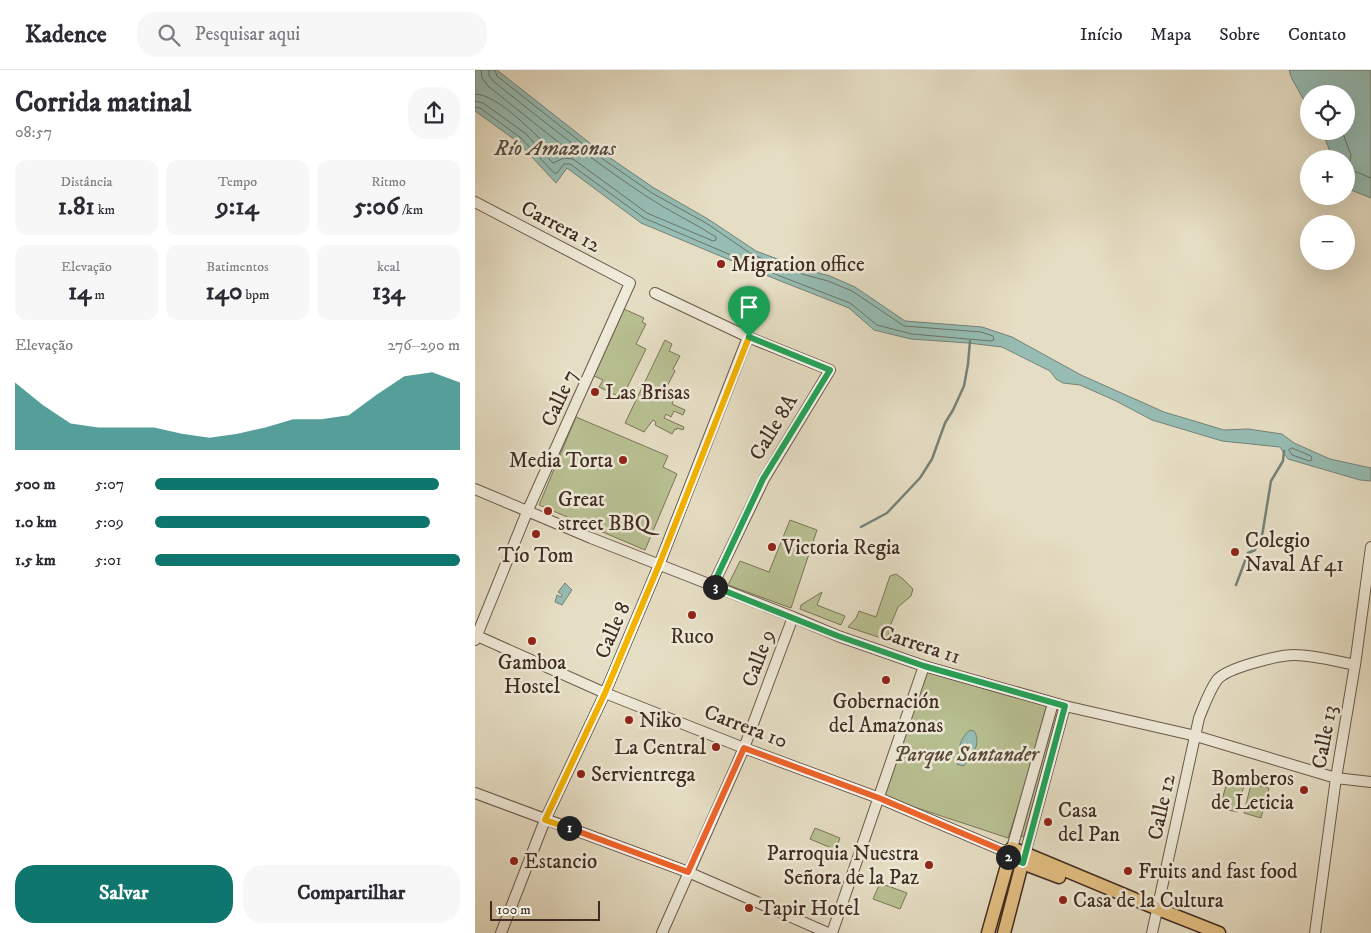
<!DOCTYPE html>
<html lang="pt">
<head>
<meta charset="utf-8">
<style>
	:root { --surface:#fff; --page:#f7f7f7; --text:#2b2b33; --muted:#7c7c81; --line:#e1e1e2; --accent:#0f766e }
	body { margin:0; font-family:"IM FELL DW Pica",serif; background:var(--page); color:var(--text); height:100vh; display:flex; flex-direction:column; font-size:19px; white-space:nowrap }
	* { box-sizing:border-box; margin:0 }
	p { font-size:16px; color:var(--muted) }
	.icon { flex:none; width:28px; height:28px; fill:none; stroke:currentColor; stroke-width:2; stroke-linecap:round; stroke-linejoin:round }
	.map { position:relative; flex:1; overflow:hidden }
	.side { display:flex; flex-direction:column; background:var(--surface); width:475px }
	.side>* { flex:none }
	.buttons { position:absolute; left:825px; top:15px; display:grid; gap:10px }
	.buttons a { display:grid; place-items:center; width:55px; height:55px; border-radius:50%; background:var(--surface); box-shadow:0 5px 20px #0002; font-size:25px }
	.scale { position:absolute; left:15px; bottom:12px; width:110px; box-sizing:border-box; padding-left:5px; border:2px solid #402c22; border-top:0; font-size:14px; line-height:18px; white-space:nowrap; color:#402c22; -webkit-text-stroke:4px #efead9; paint-order:stroke }
	.pin { position:absolute; display:grid; place-items:center; width:42px; height:42px; color:#fff; margin:-51px -21px; border-radius:50% 50% 50% 0; rotate:-45deg; box-shadow:0 0 5px #0007 }
	.pin .icon { rotate:45deg }
	.km { position:absolute; width:25px; height:25px; margin:-12px; border-radius:50%; background:#222; color:#fff; font-size:14px; line-height:25px; text-align:center }
	.round { display:grid; place-items:center; flex:none; width:52px; height:52px; border-radius:20px; background:var(--page) }
	.overview { display:flex; align-items:center; justify-content:space-between; height:85px; padding:0 15px }
	h1 { font-size:28px; font-weight:700; line-height:38px }
	.stats { display:grid; grid-template-columns:repeat(3,1fr); gap:8px; height:85px; padding:5px 15px }
	.stats div { display:grid; align-content:center; border-radius:12px; background:var(--page); text-align:center }
	.stats b { font-size:25px; font-weight:700 }
	.stats small { font-size:14px; font-weight:400 }
	.stats p { font-size:14px }
	.chart { height:140px; padding:10px 15px }
	.chart p { display:flex; justify-content:space-between }
	.chart svg { width:100%; height:90px; margin-top:5px; fill:var(--accent); opacity:.7 }
	.primary-button { display:flex; gap:10px; margin-top:auto; padding:10px 15px }
	.primary-button a { flex:1; height:58px; border-radius:20px; background:var(--accent); color:#fff; font-size:20px; font-weight:700; line-height:58px; text-align:center }
	.primary-button a+a { background:var(--page); color:var(--text) }
	ul { padding:0 15px; list-style:none; font-size:16px }
	li { display:grid; grid-template-columns:80px 60px 1fr; align-items:center; height:38px }
	li i { height:12px; border-radius:6px; background:var(--accent) }
	header { display:flex; align-items:center; gap:30px; box-sizing:border-box; height:70px; padding:0 25px; background:var(--surface); border-bottom:1px solid var(--line) }
	header strong { font-size:24px }
	nav { display:flex; gap:28px; margin-inline-start:auto; font-size:18px }
	.search { width:350px; height:45px; background:var(--page); display:flex; align-items:center; gap:12px; box-sizing:border-box; padding:0 18px; border-radius:20px; color:var(--muted); font-size:19px }
	main { display:flex; flex:1; min-height:0 }
	.map>svg:first-child { display:block }
	.green { fill:#b8c092; stroke:#7c765a }
	.water { fill:#96bcb3; stroke:#748279 }
	.lines { fill:none; stroke-linecap:round; stroke-linejoin:round }
	.shore { stroke:#6b746a; stroke-width:1 }
	.stream { stroke:#748279; stroke-width:2.5 }
	.minor-casing { stroke:#6a584a; stroke-width:12 }
	.major-casing { stroke:#402c22; stroke-width:15 }
	.minor { stroke:#efead9; stroke-width:10 }
	.major { stroke:#e3bf82; stroke-width:12 }
	.split-1-casing { stroke:#fff; stroke-width:10 }
	.split-2-casing { stroke:#fff; stroke-width:10 }
	.split-3-casing { stroke:#fff; stroke-width:10 }
	.split-4-casing { stroke:#fff; stroke-width:10 }
	.split-1 { stroke:#f5b400; stroke-width:6 }
	.split-2 { stroke:#f0652b; stroke-width:6 }
	.split-3 { stroke:#22a559; stroke-width:6 }
	.split-4 { stroke:#22a559; stroke-width:6 }
	.poi-dot { fill:#8f2418; stroke:#efead9; stroke-width:2 }
	.labels { text-anchor:middle; stroke-width:5; stroke-linejoin:round; paint-order:stroke }
	.street-label { font-size:21px; fill:#402c22; stroke:#efead9 }
	.poi-label { font-size:21px; fill:#402c22; stroke:#efead9; text-anchor:start }
	.park-label { font-size:21px; font-style:italic; fill:#584a38; stroke:#efead9 }
	.water-label { font-size:22px; font-style:italic; fill:#565046; stroke:#efead9 }
</style>
</head>
<body>
<header>
<strong>Kadence</strong>
<div class="search"><svg class="icon" aria-label="search" viewBox="0 0 24 24"><circle cx="10" cy="10" r="6"/><path d="M15 15l6 6"/></svg>Pesquisar aqui</div>
<nav><a>Início</a><a>Mapa</a><a>Sobre</a><a>Contato</a></nav>
</header>
<main>
<section class="side">
<div class="overview"><div><h1>Corrida matinal</h1><p>08:57</p></div><a class="round"><svg class="icon" aria-label="share" viewBox="0 0 24 24"><path d="M12 15V3M7 8l5-5 5 5M5 13v7h14v-7"/></svg></a></div>
<div class="stats">
<div><p>Distância</p><b>1.81<small> km</small></b></div>
<div><p>Tempo</p><b>9:14</b></div>
<div><p>Ritmo</p><b>5:06<small> /km</small></b></div>
</div>
<div class="stats">
<div><p>Elevação</p><b>14<small> m</small></b></div>
<div><p>Batimentos</p><b>140<small> bpm</small></b></div>
<div><p>kcal</p><b>134</b></div>
</div>
<div class="chart"><p><span>Elevação</span>276–290 m</p>
<svg viewBox="0 0 160 44" preserveAspectRatio="none"><path d="M0 44V11L10 22L20 31L30 33L40 33L50 33L60 36L70 38L80 36L90 33L100 29L110 29L120 27L130 17L140 8L150 6L160 11V44z"/></svg>
</div>
<ul>
<li><b>500 m</b>5:07<i style="width:93%"></i></li>
<li><b>1.0 km</b>5:09<i style="width:90%"></i></li>
<li><b>1.5 km</b>5:01<i style="width:100%"></i></li>
</ul>
<div class="primary-button"><a>Salvar</a><a>Compartilhar</a></div>
</section>
<div class="map">
<svg width="896" height="863" viewBox="0 0 896 863">
	<rect width="100%" height="100%" fill="#e6dec4"/>
	<filter id="stains"><feTurbulence type="fractalNoise" baseFrequency=".004" numOctaves="4"/><feColorMatrix values="0 0 0 0 .2 0 0 0 0 .09 0 0 0 0 .02 0 0 0 .5 -.17"/></filter>
	<radialGradient id="worn" r=".72"><stop offset=".6" stop-color="#630" stop-opacity="0"/><stop offset="1" stop-color="#630" stop-opacity=".3"/></radialGradient>
	<!-- green -->
	<path class="green" d="M149,239L169,248L167,252L171,254L161,274L171,279L147,328L124,317L128,310L119,306Z
		M190,270L197,274L194,281L205,286L198,299L200,301L189,322L199,328L197,334L210,340L208,345L199,341L196,347L191,344L189,348L209,357L208,360L202,358L201,360L200,359L197,364L180,355L181,352L178,350L169,362L150,353Z
		M101,347L193,386L188,397L202,404L170,480L64,435Z
		M315,450L342,460L316,538L253,515L265,491L294,502Z
		M421,504L428,509L438,519L436,526L423,537L415,556L414,564L415,571L373,557L381,548L384,541L401,547L415,506Z
		M347,522L342,535L370,546L366,555L325,539L326,535Z
		M451,600L576,635L533,768L409,727Z
		M580,644L583,645L549,766L545,767L544,766Z
		M753,708L770,712L762,742L745,738Z
		M776,714L794,718L786,748L769,743Z
		M340,758L365,768L361,780L335,769Z
		M405,813L432,823L425,839L398,829Z"/>
	<!-- water -->
	<path class="water" d="M0,0H22L125,81L179,118L233,149L281,181L329,199L355,206L380,217L430,251L507,257L537,267L606,305L689,342L749,360L773,359L807,364L819,373L855,389L896,398V411L885,410L813,389L805,377L747,371L677,350L641,331L605,315L588,313L581,309L575,301L527,277L493,273L436,269L399,260L374,238L303,210L166,153L92,98L81,113L43,72L0,41Z
		M814,0H896V128L871,118V89H858L847,61H871V24H834V39L817,9Z
		M90,513L97,520L87,535L80,532L82,525L86,527L87,525L83,522Z
		M495,660L499,661C507,672 497,689 488,696L482,694C483,681 484,669 495,660Z"/>
	<g class="lines">
		<!-- shore -->
		<path class="shore" d="M0,24C23,24 63,67 79,83L88,80V76L13,16L7,8L6,0
			M0,31L8,33L50,63L78,93L89,88L98,89L172,143L238,171L241,170V167C218,152 193,141 171,126C118,91 68,51 18,11L14,6V0
			M0,37L5,38L46,68L79,103H82L89,94H95L169,148L305,206L375,233L402,255L437,264L516,271L519,270L518,266L506,262L429,256L377,221L353,211L327,204L278,185L231,153L177,123L122,85L22,6L20,0
			M867,61L876,85L874,99L896,108
			M817,378L836,386L837,390L834,391L817,385L814,380Z"/>
		<!-- stream -->
		<path class="stream" d="M386,457L412,443L445,408L457,389L470,353L478,340L489,316L493,294L495,271
			M761,515L773,483L780,480L782,469L787,466L796,411L808,391L809,381"/>
		<!-- minor casing -->
		<g class="minor-casing">
			<path id="minor" d="M0,132L155,213L52,442L0,570
				M180,223L273,267L355,300L289,409L239,513L236,515
				M0,419L116,468L318,547L363,566L449,596L590,636L721,666L861,708L896,712
				M0,565L130,623L269,678L404,728L529,781L534,788
				M0,723L213,802L353,863
				M532,780L537,778L578,633
				M550,784L590,636
				M26,863L70,750L130,623L184,495L273,267
				M187,863L269,678L318,547
				M357,863L449,596
				M677,863L724,648C729,636 734,621 742,610C751,598 804,585 819,585C839,585 860,591 880,595
				M840,863L861,708L880,595L896,477"/>
		</g>
		<!-- major casing -->
		<g class="major-casing">
			<path id="major" d="M534,788L584,807
				M513,863L537,778L683,839L744,863
				M529,863L549,786"/>
		</g>
		<!-- minor -->
		<use href="#minor" class="minor"/>
		<!-- major -->
		<use href="#major" class="major"/>
	</g>
	<g class="lines">
		<!-- split-1 casing -->
		<g class="split-1-casing">
			<path id="split-1" d="M94,758L70,750L130,623L184,495L274,267"/>
		</g>
		<!-- split-2 casing -->
		<g class="split-2-casing">
			<path id="split-2" d="M94,758L213,802L269,678L404,728L529,781L533,787"/>
		</g>
		<!-- split-3 casing -->
		<g class="split-3-casing">
			<path id="split-3" d="M240,517L363,566L449,596L590,636L548,793L533,787"/>
		</g>
		<!-- split-4 casing -->
		<g class="split-4-casing">
			<path id="split-4" d="M240,517L236,515L239,513L288,409L355,300L274,267"/>
		</g>
		<!-- split-1 -->
		<use href="#split-1" class="split-1"/>
		<!-- split-2 -->
		<use href="#split-2" class="split-2"/>
		<!-- split-3 -->
		<use href="#split-3" class="split-3"/>
		<!-- split-4 -->
		<use href="#split-4" class="split-4"/>
	</g>
	<!-- markers -->
	<g class="poi-dot">
		<circle cx="246" cy="194" r="5"/>
		<circle cx="120" cy="322" r="5"/>
		<circle cx="148" cy="390" r="5"/>
		<circle cx="73" cy="441" r="5"/>
		<circle cx="61" cy="464" r="5"/>
		<circle cx="297" cy="477" r="5"/>
		<circle cx="760" cy="482" r="5"/>
		<circle cx="217" cy="545" r="5"/>
		<circle cx="57" cy="571" r="5"/>
		<circle cx="411" cy="610" r="5"/>
		<circle cx="154" cy="650" r="5"/>
		<circle cx="241" cy="677" r="5"/>
		<circle cx="106" cy="704" r="5"/>
		<circle cx="829" cy="720" r="5"/>
		<circle cx="573" cy="752" r="5"/>
		<circle cx="39" cy="791" r="5"/>
		<circle cx="454" cy="795" r="5"/>
		<circle cx="653" cy="801" r="5"/>
		<circle cx="588" cy="830" r="5"/>
		<circle cx="274" cy="838" r="5"/>
	</g>
	<g class="labels">
		<!-- street labels -->
		<g class="street-label">
			<text transform="translate(86 156) rotate(28)" y="7">Carrera 12</text>
			<text transform="translate(84 328) rotate(-66)" y="7">Calle 7</text>
			<text transform="translate(298 357) rotate(-59)" y="7">Calle 8A</text>
			<text transform="translate(137 560) rotate(-67)" y="7">Calle 8</text>
			<text transform="translate(445 574) rotate(18)" y="7">Carrera 11</text>
			<text transform="translate(283 588) rotate(-70)" y="7">Calle 9</text>
			<text transform="translate(271 656) rotate(21)" y="7">Carrera 10</text>
			<text transform="translate(849 667) rotate(-80)" y="7">Calle 13</text>
			<text transform="translate(686 737) rotate(-78)" y="7">Calle 12</text>
		</g>
		<!-- poi labels -->
		<g class="poi-label">
			<text x="256" y="201">Migration office</text>
			<text x="130" y="329">Las Brisas</text>
			<text x="138" y="397" text-anchor="end">Media Torta</text>
			<text x="83" y="436">Great<tspan x="83" dy="24">street BBQ</tspan></text>
			<text x="770" y="477">Colegio<tspan x="770" dy="24">Naval Af 41</tspan></text>
			<text x="307" y="484">Victoria Regia</text>
			<text x="61" y="492" text-anchor="middle">Tío Tom</text>
			<text x="217" y="573" text-anchor="middle">Ruco</text>
			<text x="57" y="599" text-anchor="middle">Gamboa<tspan x="57" dy="24">Hostel</tspan></text>
			<text x="411" y="638" text-anchor="middle">Gobernación<tspan x="411" dy="24">del Amazonas</tspan></text>
			<text x="164" y="657">Niko</text>
			<text x="231" y="684" text-anchor="end">La Central</text>
			<text x="116" y="711">Servientrega</text>
			<text x="819" y="715" text-anchor="end">Bomberos<tspan x="819" dy="24">de Leticia</tspan></text>
			<text x="583" y="747">Casa<tspan x="583" dy="24">del Pan</tspan></text>
			<text x="444" y="790" text-anchor="end">Parroquia Nuestra<tspan x="444" dy="24">Señora de la Paz</tspan></text>
			<text x="49" y="798">Estancio</text>
			<text x="663" y="808">Fruits and fast food</text>
			<text x="598" y="837">Casa de la Cultura</text>
			<text x="284" y="845">Tapir Hotel</text>
		</g>
		<!-- park labels -->
		<g class="park-label">
			<text x="491" y="691">Parque Santander</text>
		</g>
		<!-- water labels -->
		<g class="water-label">
			<text x="80" y="85">Río Amazonas</text>
		</g>
	</g>
	<rect width="100%" height="100%" filter="url(#stains)"/>
	<rect width="100%" height="100%" fill="url(#worn)"/>
</svg>
<div class="buttons">
<a><svg class="icon" aria-label="locate" viewBox="0 0 24 24"><circle cx="12" cy="12" r="6"/><path d="M12 2v4M12 18v4M2 12h4M18 12h4"/></svg></a>
<a>+</a>
<a>−</a>
</div>
<div class="scale">100 m</div>
<div class="pin" style="left:274px;top:267px;background:#1e9e55"><svg class="icon" aria-label="arrive" viewBox="0 0 24 24"><path d="M6 21V4h12l-3 4 3 4H6"/></svg></div>
<b class="km" style="left:94px;top:758px">1</b>
<b class="km" style="left:533px;top:787px">2</b>
<b class="km" style="left:240px;top:517px">3</b>
</div>
</main>
</body>
</html>
